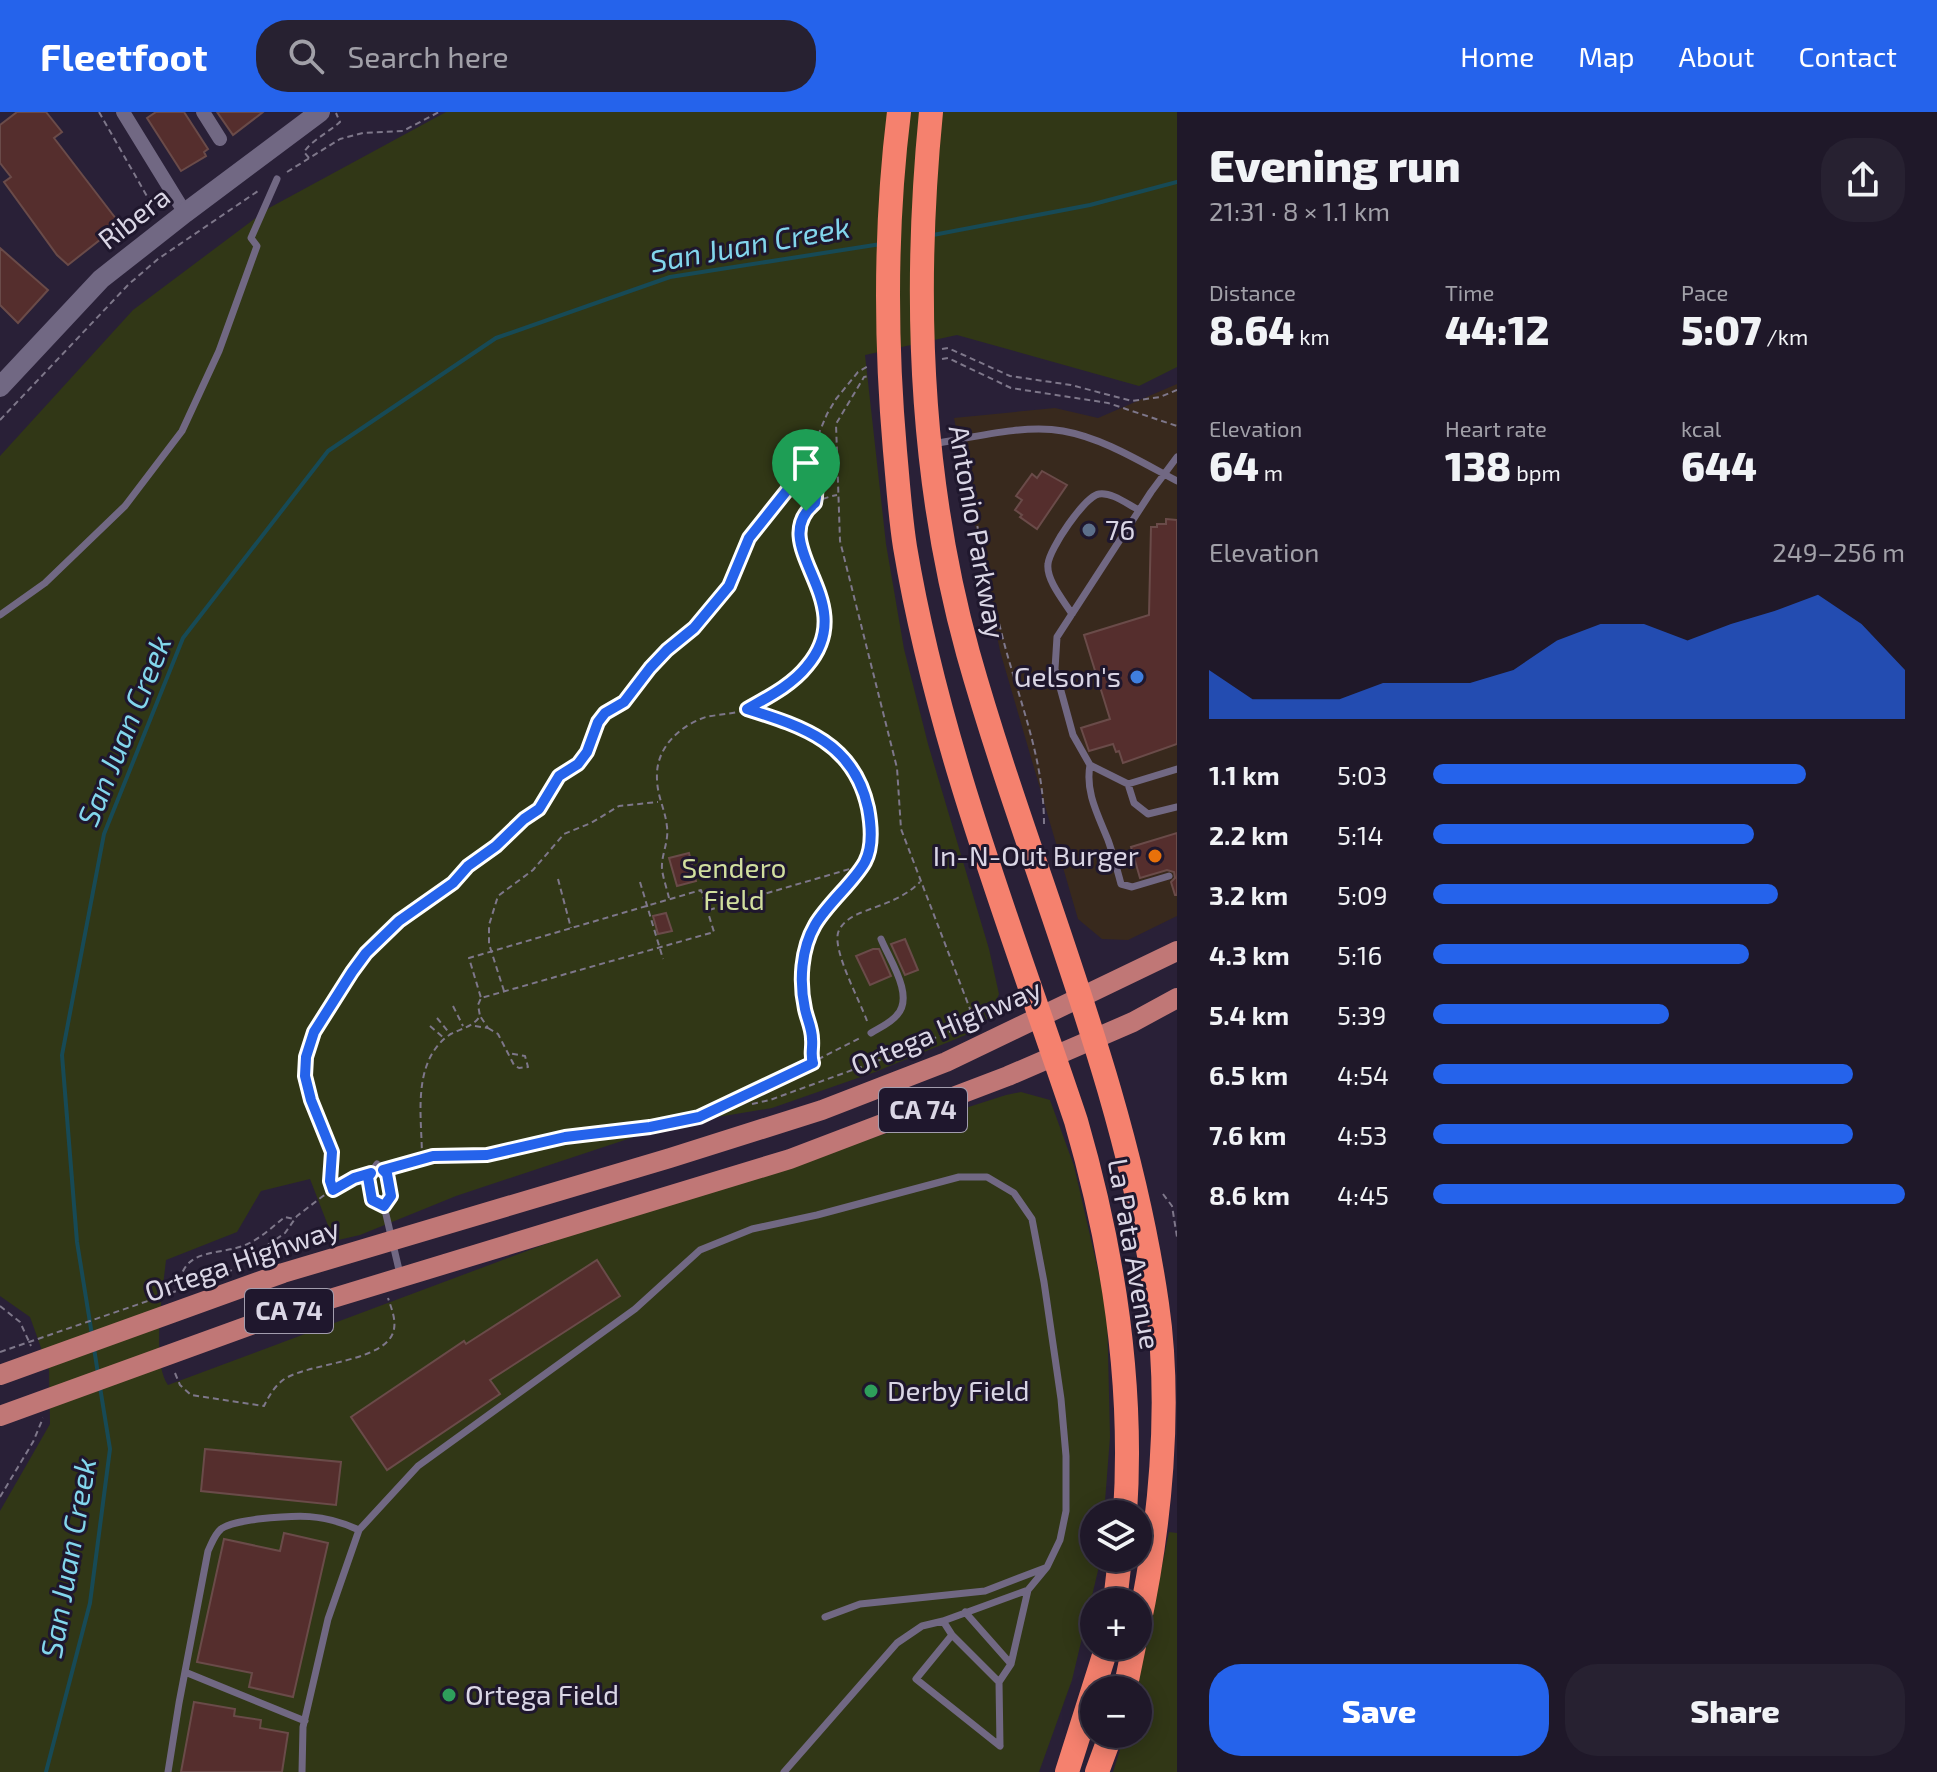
<!DOCTYPE html>
<html lang="en">
<head>
<meta charset="utf-8">
<style>
	:root { --surface:#1f1829; --page:#272131; --text:#f1f3f6; --muted:#a1a0a8; --line:#3c3746; --accent:#2563eb }
	body { margin:0; font-family:"Exo 2",sans-serif; background:var(--page); color:var(--text); height:100vh; display:flex; flex-direction:column; font-size:30px; white-space:nowrap }
	* { box-sizing:border-box; margin:0 }
	p { font-size:26px; color:var(--muted) }
	.icon { flex:none; width:44px; height:44px; fill:none; stroke:currentColor; stroke-width:2; stroke-linecap:round; stroke-linejoin:round }
	.map { position:relative; flex:1; overflow:hidden }
	.sheet { display:flex; flex-direction:column; background:var(--surface); width:760px }
	.sheet>* { flex:none }
	.buttons { position:absolute; left:1080px; top:1388px; display:grid; gap:16px }
	.buttons a { display:grid; place-items:center; width:72px; height:72px; border-radius:50%; background:var(--surface); box-shadow:0 4px 20px #0003,0 0 0 2px var(--line); font-size:40px }
	.pin { position:absolute; display:grid; place-items:center; width:68px; height:68px; color:#fff; margin:-82px -34px; border-radius:50% 50% 50% 0; rotate:-45deg; box-shadow:0 0 8px #0007 }
	.pin .icon { rotate:45deg }
	.round { display:grid; place-items:center; flex:none; width:84px; height:84px; border-radius:32px; background:var(--page) }
	.headline { display:flex; align-items:center; justify-content:space-between; height:136px; padding:0 32px }
	h1 { font-size:44px; font-weight:800; line-height:60px }
	.stats { display:grid; grid-template-columns:repeat(3,1fr); gap:12px; height:136px; padding:8px 32px }
	.stats div { display:grid; align-content:center }
	.stats b { font-size:40px; font-weight:800 }
	.stats small { font-size:22px; font-weight:400 }
	.stats p { font-size:22px }
	.chart { height:224px; padding:16px 32px }
	.chart p { display:flex; justify-content:space-between }
	.chart svg { width:100%; height:144px; margin-top:8px; fill:var(--accent); opacity:.7 }
	.action { display:flex; gap:16px; margin-top:auto; padding:16px 32px }
	.action a { flex:1; height:92px; border-radius:32px; background:var(--accent); color:#fff; font-size:32px; font-weight:800; line-height:92px; text-align:center }
	.action a+a { background:var(--page); color:var(--text) }
	ul { padding:0 32px; list-style:none; font-size:26px }
	li { display:grid; grid-template-columns:128px 96px 1fr; align-items:center; height:60px }
	li i { height:20px; border-radius:10px; background:var(--accent) }
	header { display:flex; align-items:center; gap:48px; box-sizing:border-box; height:112px; padding:0 40px; background:var(--accent); color:#fff }
	header strong { font-size:38px }
	nav { display:flex; gap:44px; margin-inline-start:auto; font-size:28px }
	.search { width:560px; height:72px; background:var(--page); display:flex; align-items:center; gap:20px; box-sizing:border-box; padding:0 28px; border-radius:32px; color:var(--muted); font-size:30px }
	main { display:flex; flex:1; min-height:0 }
	.map>svg:first-child { display:block }
	.commercial { fill:#38291d }
	.green { fill:#313716 }
	.lines { fill:none; stroke-linecap:round; stroke-linejoin:round }
	.stream { stroke:#174a56; stroke-width:4 }
	.building { fill:#552e2d; stroke:#6a4b49; stroke-width:2 }
	.path { stroke:#7e778a; stroke-width:2; stroke-dasharray:6 4; stroke-linecap:butt }
	.lane { stroke:#716883; stroke-width:7 }
	.street { stroke:#716883; stroke-width:14 }
	.secondary { stroke:#716883; stroke-width:20 }
	.primary { stroke:#c07776; stroke-width:20 }
	.highway { stroke:#f5816e; stroke-width:24 }
	.route-casing { stroke:#fff; stroke-width:16 }
	.route { stroke:#2563eb; stroke-width:10 }
	.service-dot { fill:#5c6f8a; stroke:#1f172d; stroke-width:3 }
	.shop-dot { fill:#3f7fe0; stroke:#1f172d; stroke-width:3 }
	.food-dot { fill:#e8710a; stroke:#1f172d; stroke-width:3 }
	.leisure-dot { fill:#2e9e5b; stroke:#1f172d; stroke-width:3 }
	.labels { text-anchor:middle; stroke-width:6; stroke-linejoin:round; paint-order:stroke }
	.shield { fill:#1f172d; stroke:#a29dae; stroke-width:2 }
	.shield-label { font-size:26px; font-weight:bold; fill:#dad6e5 }
	.street-label { font-size:28px; fill:#dad6e5; stroke:#1f172d }
	.poi-label { font-size:28px; fill:#dad6e5; stroke:#1f172d; text-anchor:start }
	.park-label { font-size:28px; fill:#d1df9e; stroke:#1f172d }
	.water-label { font-size:30px; font-style:italic; fill:#82d6ec; stroke:#1f172d }
</style>
</head>
<body>
<header>
<strong>Fleetfoot</strong>
<div class="search"><svg class="icon" aria-label="search" viewBox="0 0 24 24"><circle cx="10" cy="10" r="6"/><path d="M15 15l6 6"/></svg>Search here</div>
<nav><a>Home</a><a>Map</a><a>About</a><a>Contact</a></nav>
</header>
<main>
<div class="map">
<svg width="1177" height="1660" viewBox="0 0 1177 1660">
	<rect width="100%" height="100%" fill="#292037"/>
	<!-- commercial -->
	<path class="commercial" d="M1177,272V804L1128,828L1102,827L1078,807L1000,539L954,306L1055,296L1098,306Z"/>
	<!-- green -->
	<path class="green" d="M446,0H1177V255L1139,274L957,223L865,243L886,432L904,537L928,632L989,837L999,882L991,902L978,918L875,960L772,996L670,1013L456,1084L360,1123L334,1129L310,1067L261,1079L237,1120L166,1148C163,1177 151,1250 168,1273L567,1124L1006,983L1021,980L1050,988L1074,1054L1107,1197L1110,1325L1104,1402H1094V1446H1101L1072,1568L1039,1660H0V1399L50,1312L49,1258L30,1205L0,1184V344L133,198L269,96Z
		M1169,1420L1177,1421V1660H1113L1125,1622H1138L1136,1578Z"/>
	<g class="lines">
		<!-- stream -->
		<path class="stream" d="M933,123L1090,93L1177,70
			M92,1223L77,1130L62,943L104,722L183,526L328,339L496,226L670,165L881,132
			M94,1236L98,1262
			M46,1660L90,1491L110,1337L100,1275"/>
	</g>
	<!-- building -->
	<path class="building" d="M17,0H46L62,20L54,26L120,112L68,153L57,143L4,70L11,65L0,51V13Z
		M156,0H184L208,37L204,40L206,44L181,59L147,6Z
		M217,0H263L233,23Z
		M0,136L48,178L18,211L0,193Z
		M1042,359L1067,373L1037,417L1020,405L1022,403L1015,398L1022,388L1016,384L1032,362L1037,366Z
		M1166,407L1177,408V632L1123,651L1119,639L1116,640L1113,632L1089,639L1081,616L1110,607L1084,523L1149,503L1151,415H1157V412H1166Z
		M1177,721V783H1175L1171,770L1175,766L1174,760L1167,758L1140,766L1131,735Z
		M689,741L696,769L677,774L669,746Z
		M666,801L672,819L658,822L653,804Z
		M905,827L918,858L905,863L891,832Z
		M873,837H879L891,864L870,873L856,844Z
		M597,1148L620,1184L490,1268L500,1282L387,1358L351,1305L464,1229L466,1232Z
		M205,1337L341,1350L336,1393L201,1379Z
		M284,1421L328,1431L293,1585L249,1575L252,1561L197,1550L224,1427L280,1439Z
		M194,1590L235,1597L234,1604L261,1608L260,1616L288,1621L282,1660H181Z"/>
	<g class="lines">
		<!-- path -->
		<path class="path" d="M99,0L148,86L158,85
			M309,46L304,40C312,28 329,20 340,10L336,1
			M287,60L340,27L363,21L403,19L439,0
			M942,237L948,236L1010,264L1071,273L1132,289L1160,285L1177,278
			M942,247L948,246L1011,276L1108,291L1177,314
			M0,308L129,172L158,147L258,79
			M804,357C817,365 818,376 816,390
			M959,359L968,367C978,418 988,469 1001,519C1017,584 1044,644 1044,712
			M748,597C810,617 854,633 869,702C872,716 872,738 865,751C858,763 845,772 837,783C801,828 796,858 810,914C813,926 809,938 812,950
			M558,767L571,816
			M640,770L663,847
			M669,786C667,777 663,766 662,757C661,743 669,730 667,715C665,695 656,684 657,661C658,634 681,613 706,605C720,602 735,602 748,597C773,587 799,566 814,544C823,531 827,513 825,497C820,458 762,398 837,383
			M709,798L860,754
			M504,879L489,832V813L498,784L533,758L564,722L591,711L619,694L658,690
			M453,894L463,914
			M437,906L451,923
			M867,909C860,889 833,840 838,821C841,811 851,805 860,801C883,792 903,787 920,770
			M430,914L444,926
			M475,914L488,916L480,904
			M488,916L498,922L514,953L519,956L528,955L525,944L508,941
			M746,984L752,992L770,988L888,945L959,916L968,907L970,897L901,717L897,656L840,429L836,312L864,265L870,264
			M422,1046C422,1007 412,956 444,927C456,916 471,918 480,904L478,893L481,886L714,820L701,778L469,846L481,886
			M396,1054L433,1044L487,1043L565,1025L650,1015L699,1005L742,986L862,925
			M333,1078L330,1069L332,1040L311,988L305,964L306,945L314,920L352,860L366,841L399,809L453,771L468,754L496,734L524,707L539,697L559,664L578,652L587,640L598,610L605,601L624,590L667,538L694,516L709,500L729,474L749,426L804,357L827,302L836,287L858,260L870,253
			M1163,1082L1172,1094L1177,1125
			M179,1179C180,1136 213,1144 243,1134C259,1128 272,1115 285,1105L294,1107
			M0,1194L20,1210L31,1234
			M0,1240L226,1162L285,1121L297,1104L323,1084L359,1064
			M175,1261L180,1273L191,1283L264,1294C269,1284 274,1275 283,1268C308,1250 388,1251 394,1217C396,1207 391,1195 388,1186
			M0,1385L33,1330L43,1306"/>
		<!-- lane -->
		<path class="lane" d="M932,332C971,326 1023,312 1063,319C1103,326 1141,350 1177,369
			M1177,345L1151,380L1057,525L1055,557L1073,623L1090,653L1128,672L1177,657
			M1072,502C1064,489 1046,468 1048,452C1049,437 1085,384 1099,382C1112,380 1127,392 1139,398
			M0,503L45,471L125,394L182,319L219,239L257,134L251,126L277,67
			M1090,653C1085,680 1098,703 1108,728C1113,742 1117,757 1121,772L1132,775L1169,764
			M1128,672L1134,691L1148,702L1177,695
			M871,921C879,916 891,911 897,903C915,884 889,847 881,827
			M377,1052L387,1062L391,1084L384,1094L372,1088L368,1065Z
			M384,1094L400,1162
			M965,1500L1011,1552L1028,1478L943,1509L952,1523L999,1570L1000,1634
			M825,1505L860,1492L985,1479L1045,1456
			M952,1523L916,1567L1000,1634
			M185,1560L305,1609
			M999,1570L1011,1552
			M168,1660L179,1591L208,1439C212,1431 214,1423 221,1417C231,1410 247,1409 258,1407C297,1403 323,1401 359,1418
			M302,1660L303,1615L328,1507L359,1418L418,1354L635,1197L700,1138L752,1117L817,1103L959,1065H987L1014,1081L1032,1107L1044,1170L1061,1287L1066,1344V1399L1060,1428L1047,1455L1028,1478
			M784,1660L897,1531L922,1514L943,1509"/>
		<!-- street -->
		<path class="street" d="M123,0L185,101
			M203,0L220,27"/>
		<!-- secondary -->
		<path class="secondary" d="M0,275L101,167L185,101L320,0"/>
		<!-- primary -->
		<path class="primary" d="M0,1263L283,1161L670,1046L822,998L946,950L1177,839
			M0,1304L284,1201L790,1047L1008,964L1133,910L1177,886"/>
		<!-- highway -->
		<path class="highway" d="M899,0C885,113 885,225 895,339C898,371 900,403 905,435C938,632 1013,821 1076,1009C1113,1137 1134,1268 1125,1402
			M931,0C913,182 919,364 968,541C1029,758 1125,967 1157,1192C1172,1294 1160,1416 1138,1517
			M1115,1490L1120,1446
			M1125,1578L1134,1534
			M1067,1660L1107,1534
			M1097,1660L1111,1622"/>
	</g>
	<g class="lines">
		<!-- route casing -->
		<g class="route-casing">
			<path id="route" d="M804,357C817,365 818,377 815,391C763,434 863,488 807,554C792,573 768,585 747,597C804,615 854,631 868,696C871,712 873,735 865,750C854,770 828,791 815,813C801,837 799,870 805,897C807,907 812,916 812,927C813,936 810,942 813,951L699,1005L650,1015L565,1025L487,1043L433,1044L383,1058L387,1062L391,1084L384,1094L372,1088L368,1065L371,1061L354,1066L333,1078L330,1069L332,1040L311,988L305,964L306,945L314,920L352,860L366,841L399,809L453,771L468,754L496,734L524,707L539,697L559,664L578,652L587,640L598,610L605,601L624,590L650,556L667,538L694,516L729,474L749,426Z"/>
		</g>
		<!-- route -->
		<use href="#route" class="route"/>
	</g>
	<!-- markers -->
	<circle class="service-dot" cx="1089" cy="418" r="8"/>
	<circle class="shop-dot" cx="1137" cy="565" r="8"/>
	<circle class="food-dot" cx="1155" cy="744" r="8"/>
	<g class="leisure-dot">
		<circle cx="871" cy="1279" r="8"/>
		<circle cx="449" cy="1583" r="8"/>
	</g>
	<g class="labels">
		<!-- shield labels -->
		<g class="shield">
			<rect x="879" y="976" width="88" height="44" rx="6"/>
			<rect x="245" y="1177" width="88" height="44" rx="6"/>
		</g>
		<g class="shield-label">
			<text x="923" y="1007">CA 74</text>
			<text x="289" y="1208">CA 74</text>
		</g>
		<!-- street labels -->
		<g class="street-label">
			<text transform="translate(134 106) rotate(-38)" y="10">Ribera</text>
			<text transform="translate(977 420) rotate(80)" y="10">Antonio Parkway</text>
			<text transform="translate(946 915) rotate(-23)" y="10">Ortega Highway</text>
			<text transform="translate(1134 1142) rotate(80)" y="10">La Pata Avenue</text>
			<text transform="translate(242 1148) rotate(-19)" y="10">Ortega Highway</text>
		</g>
		<!-- poi labels -->
		<g class="poi-label">
			<text x="1105" y="428">76</text>
			<text x="1121" y="575" text-anchor="end">Gelson's</text>
			<text x="1139" y="754" text-anchor="end">In-N-Out Burger</text>
			<text x="887" y="1289">Derby Field</text>
			<text x="465" y="1593">Ortega Field</text>
		</g>
		<!-- park labels -->
		<g class="park-label">
			<text x="734" y="766">Sendero<tspan x="734" dy="32">Field</tspan></text>
		</g>
		<!-- water labels -->
		<g class="water-label">
			<text transform="translate(750 133) rotate(-10)" y="10">San Juan Creek</text>
			<text transform="translate(125 619) rotate(-68)" y="10">San Juan Creek</text>
			<text transform="translate(69 1446) rotate(-80)" y="10">San Juan Creek</text>
		</g>
	</g>
</svg>
<div class="buttons">
<a><svg class="icon" aria-label="layers" viewBox="0 0 24 24"><path d="M12 4l9 5-9 5-9-5zM3 14l9 5 9-5"/></svg></a>
<a>+</a>
<a>−</a>
</div>
<div class="pin" style="left:806px;top:399px;background:#1e9e55"><svg class="icon" aria-label="arrive" viewBox="0 0 24 24"><path d="M6 21V4h12l-3 4 3 4H6"/></svg></div>
</div>
<section class="sheet">
<div class="headline"><div><h1>Evening run</h1><p>21:31 · 8 × 1.1 km</p></div><a class="round"><svg class="icon" aria-label="share" viewBox="0 0 24 24"><path d="M12 15V3M7 8l5-5 5 5M5 13v7h14v-7"/></svg></a></div>
<div class="stats">
<div><p>Distance</p><b>8.64<small> km</small></b></div>
<div><p>Time</p><b>44:12</b></div>
<div><p>Pace</p><b>5:07<small> /km</small></b></div>
</div>
<div class="stats">
<div><p>Elevation</p><b>64<small> m</small></b></div>
<div><p>Heart rate</p><b>138<small> bpm</small></b></div>
<div><p>kcal</p><b>644</b></div>
</div>
<div class="chart"><p><span>Elevation</span>249–256 m</p>
<svg viewBox="0 0 160 44" preserveAspectRatio="none"><path d="M0 44V29L10 38L20 38L30 38L40 33L50 33L60 33L70 29L80 20L90 15L100 15L110 20L120 15L130 11L140 6L150 15L160 29V44z"/></svg>
</div>
<ul>
<li><b>1.1 km</b>5:03<i style="width:79%"></i></li>
<li><b>2.2 km</b>5:14<i style="width:68%"></i></li>
<li><b>3.2 km</b>5:09<i style="width:73%"></i></li>
<li><b>4.3 km</b>5:16<i style="width:67%"></i></li>
<li><b>5.4 km</b>5:39<i style="width:50%"></i></li>
<li><b>6.5 km</b>4:54<i style="width:89%"></i></li>
<li><b>7.6 km</b>4:53<i style="width:89%"></i></li>
<li><b>8.6 km</b>4:45<i style="width:100%"></i></li>
</ul>
<div class="action"><a>Save</a><a>Share</a></div>
</section>
</main>
</body>
</html>
